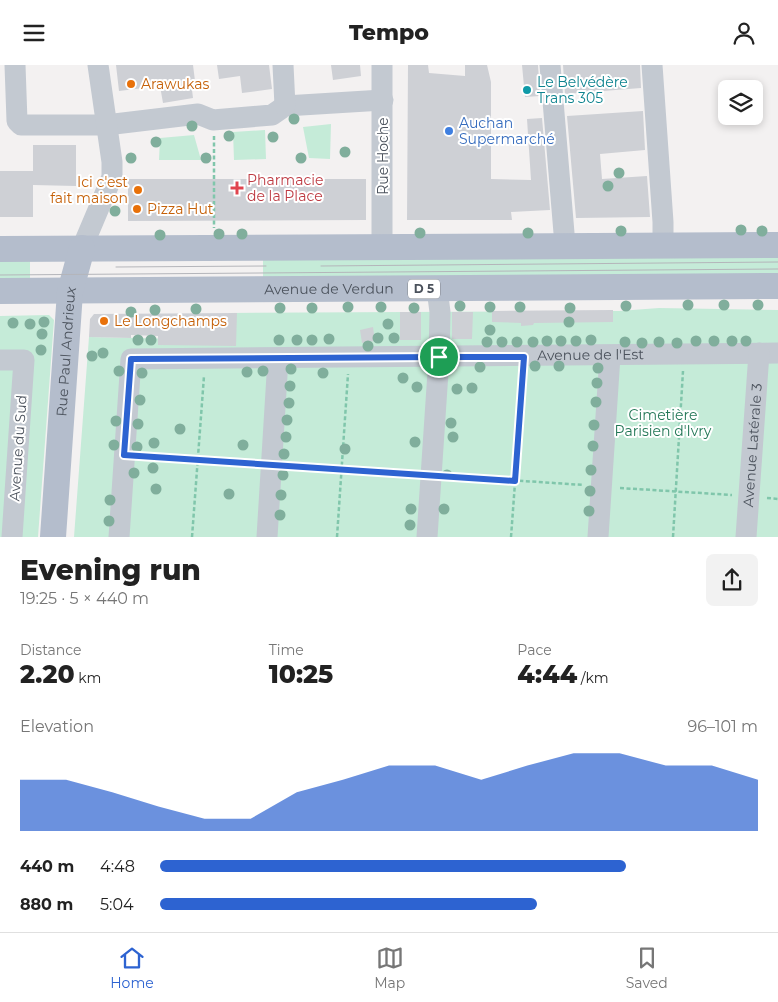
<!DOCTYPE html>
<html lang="en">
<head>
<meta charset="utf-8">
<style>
	:root { --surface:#fff; --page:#f2f2f2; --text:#222; --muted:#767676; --line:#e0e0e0; --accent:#2d63d1 }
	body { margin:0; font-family:Montserrat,sans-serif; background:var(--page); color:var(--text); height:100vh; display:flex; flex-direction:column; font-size:19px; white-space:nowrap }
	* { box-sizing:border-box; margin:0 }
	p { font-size:16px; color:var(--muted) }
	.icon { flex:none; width:28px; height:28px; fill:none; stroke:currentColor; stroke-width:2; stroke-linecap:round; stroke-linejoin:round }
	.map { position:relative; height:472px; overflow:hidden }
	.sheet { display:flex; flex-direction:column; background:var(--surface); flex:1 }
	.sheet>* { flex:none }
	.controls { position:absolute; left:718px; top:15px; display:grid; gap:10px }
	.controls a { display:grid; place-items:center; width:45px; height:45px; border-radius:8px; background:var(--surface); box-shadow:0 2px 8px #0003; font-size:25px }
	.pin { position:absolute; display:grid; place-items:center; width:42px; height:42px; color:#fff; margin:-21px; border:2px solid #fff; border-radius:50%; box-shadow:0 1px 5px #0007 }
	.round { display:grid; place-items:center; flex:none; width:52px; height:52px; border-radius:8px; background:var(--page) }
	.summary { display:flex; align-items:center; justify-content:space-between; height:85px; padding:0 20px }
	h1 { font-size:28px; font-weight:800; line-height:38px }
	.stats { display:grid; grid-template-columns:repeat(3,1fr); gap:8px; height:85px; padding:5px 20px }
	.stats div { display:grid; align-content:center }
	.stats b { font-size:25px; font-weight:800 }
	.stats small { font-size:14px; font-weight:400 }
	.stats p { font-size:14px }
	.chart { height:140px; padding:10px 20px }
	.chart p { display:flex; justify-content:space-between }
	.chart svg { width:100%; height:90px; margin-top:5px; fill:var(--accent); opacity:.7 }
	ul { padding:0 20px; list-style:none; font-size:16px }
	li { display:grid; grid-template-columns:80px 60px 1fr; align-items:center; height:38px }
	li i { height:12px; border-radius:6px; background:var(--accent) }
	header { display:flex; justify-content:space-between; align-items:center; height:65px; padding:0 20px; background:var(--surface); font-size:22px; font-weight:800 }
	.dock { display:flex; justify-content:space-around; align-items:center; height:70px; border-top:1px solid var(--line); background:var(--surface); font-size:14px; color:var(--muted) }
	.dock a { display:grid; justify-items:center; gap:2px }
	.dock .selected { color:var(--accent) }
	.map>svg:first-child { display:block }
	.green { fill:#c5ebd8 }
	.building { fill:#ced0d5 }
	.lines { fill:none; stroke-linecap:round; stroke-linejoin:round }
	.path { stroke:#80c6ab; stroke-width:2.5; stroke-dasharray:4 2.5; stroke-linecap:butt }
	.minor { stroke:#c3c9d1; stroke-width:21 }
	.major { stroke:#b4bdcc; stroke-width:26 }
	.tram { stroke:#b4b5ba; stroke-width:1 }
	.tree { fill:#80ae9c }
	.route-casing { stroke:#fff; stroke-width:10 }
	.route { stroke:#2d63d1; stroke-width:6 }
	.food-dot { fill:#e8710a; stroke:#fff; stroke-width:2 }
	.culture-dot { fill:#0f9aa8; stroke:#fff; stroke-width:2 }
	.shop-dot { fill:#3f7fe0; stroke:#fff; stroke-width:2 }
	.health-dot { fill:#e0444e; stroke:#fff; stroke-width:2 }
	.labels { text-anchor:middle; stroke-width:4; stroke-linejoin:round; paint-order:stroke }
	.shield { fill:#fff; stroke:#81868d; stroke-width:1 }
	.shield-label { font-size:12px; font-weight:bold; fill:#4b525c }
	.culture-label { font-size:14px; fill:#0d838f; stroke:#fff; text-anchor:start }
	.food-label { font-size:14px; fill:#c56008; stroke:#fff; text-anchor:start }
	.shop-label { font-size:14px; fill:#366cbe; stroke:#fff; text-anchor:start }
	.street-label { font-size:14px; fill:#4b525c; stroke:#fff }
	.health-label { font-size:14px; fill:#be3a42; stroke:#fff; text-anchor:start }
	.park-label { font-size:14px; fill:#227756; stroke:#fff }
</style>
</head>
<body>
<header><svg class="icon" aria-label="menu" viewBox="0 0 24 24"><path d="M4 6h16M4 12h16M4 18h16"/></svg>Tempo<svg class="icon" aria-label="person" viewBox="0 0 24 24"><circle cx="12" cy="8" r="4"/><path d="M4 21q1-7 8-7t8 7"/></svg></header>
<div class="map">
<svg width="778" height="472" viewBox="0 0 778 472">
	<rect width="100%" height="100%" fill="#f3f1f1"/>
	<!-- green -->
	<path class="green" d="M331,59L330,94L309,93L303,62Z
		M265,65L266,94L234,95L233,67Z
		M194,70L201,95H159L160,73Z
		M778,186V217L263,221V189Z
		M0,190H30V218H0Z
		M659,243L778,245V472H74L89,272L183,274L228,268L229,248L619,246Z
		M49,250L54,255L38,472H0V251Z"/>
	<!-- building -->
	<path class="building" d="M116,0H193L195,16L191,17L193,33L163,38L160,21L119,26Z
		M217,0H269L272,24L242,28L240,11L219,14Z
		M331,0H360L361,11L333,15Z
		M408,0H428L429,8L465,11V0H487L491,17V114L531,115L527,54L542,53L550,145L511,147L512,155H407Z
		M522,0H538L540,31L525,32Z
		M563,0H640L641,23L565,29Z
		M643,46L645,85L600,89L602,114L647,111L650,152L576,153L567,51Z
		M33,80H76V121L33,120V152H0V106H33Z
		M128,114H366V155L128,156Z
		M613,245V257L534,258L533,260L521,261V258L492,257V246Z
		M400,247H421V275H400Z
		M452,247H473L472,274H452Z
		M237,248L236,281L158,280V271L131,270V273L89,272L90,254L94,249Z
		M373,262L375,276L362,278L360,265Z"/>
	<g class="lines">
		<!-- path -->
		<path class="path" d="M214,71V163
			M141,391L255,399
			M288,401L415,409
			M448,411L584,420
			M620,423L732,430
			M767,433L778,434
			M192,472L204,311
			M337,472L348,309
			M511,472L523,309
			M673,472L683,306"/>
		<!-- minor -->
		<g class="minor">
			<path d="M15,0L17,56L21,60H106L198,49L213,55L272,50L285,41L383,35"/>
			<path d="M283,0L285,41"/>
			<path d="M550,0L565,180"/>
			<path d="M652,0L663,157V180"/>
			<path d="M382,182V0"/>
			<path d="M82,183L112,112V97L98,0"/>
			<path d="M0,295H24L12,472"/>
			<path id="s1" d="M119,472L131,294L778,288"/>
			<path d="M267,472L278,294"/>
			<path d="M427,472L439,292L440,247L437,224"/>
			<path d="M598,472L610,291"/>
			<path id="s2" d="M746,472L759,288"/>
		</g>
		<!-- major -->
		<g class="major">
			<path d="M0,184L778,180"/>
			<path id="s3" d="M0,226L778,221"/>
			<path id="s4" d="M53,472L70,227L82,183"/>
		</g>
		<!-- tram -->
		<path class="tram" d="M321,201L778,197
			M116,202L266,201
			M0,210L778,204"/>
	</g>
	<!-- trees -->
	<g class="tree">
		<circle cx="294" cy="54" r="5.5"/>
		<circle cx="192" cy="61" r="5.5"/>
		<circle cx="229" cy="71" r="5.5"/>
		<circle cx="273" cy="72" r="5.5"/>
		<circle cx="156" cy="77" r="5.5"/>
		<circle cx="345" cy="87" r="5.5"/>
		<circle cx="131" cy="93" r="5.5"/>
		<circle cx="206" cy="93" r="5.5"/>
		<circle cx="301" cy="93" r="5.5"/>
		<circle cx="619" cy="108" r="5.5"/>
		<circle cx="608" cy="121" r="5.5"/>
		<circle cx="115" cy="146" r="5.5"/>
		<circle cx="741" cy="165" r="5.5"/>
		<circle cx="621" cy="166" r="5.5"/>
		<circle cx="762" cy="166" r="5.5"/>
		<circle cx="420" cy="168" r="5.5"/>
		<circle cx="528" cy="168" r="5.5"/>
		<circle cx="219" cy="169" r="5.5"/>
		<circle cx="242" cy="169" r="5.5"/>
		<circle cx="160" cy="170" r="5.5"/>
		<circle cx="688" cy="240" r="5.5"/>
		<circle cx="724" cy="240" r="5.5"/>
		<circle cx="758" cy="240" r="5.5"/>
		<circle cx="460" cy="241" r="5.5"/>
		<circle cx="626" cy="241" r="5.5"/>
		<circle cx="348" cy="242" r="5.5"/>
		<circle cx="381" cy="242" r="5.5"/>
		<circle cx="490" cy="242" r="5.5"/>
		<circle cx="520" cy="242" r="5.5"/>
		<circle cx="280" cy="243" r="5.5"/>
		<circle cx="312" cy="243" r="5.5"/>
		<circle cx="414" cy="243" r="5.5"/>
		<circle cx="570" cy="243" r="5.5"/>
		<circle cx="196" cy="244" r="5.5"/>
		<circle cx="155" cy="245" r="5.5"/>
		<circle cx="131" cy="247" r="5.5"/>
		<circle cx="44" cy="257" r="5.5"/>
		<circle cx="569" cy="257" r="5.5"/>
		<circle cx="13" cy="258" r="5.5"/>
		<circle cx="30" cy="259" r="5.5"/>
		<circle cx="388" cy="259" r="5.5"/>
		<circle cx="490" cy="265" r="5.5"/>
		<circle cx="42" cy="269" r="5.5"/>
		<circle cx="378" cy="273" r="5.5"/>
		<circle cx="394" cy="273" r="5.5"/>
		<circle cx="329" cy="274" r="5.5"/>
		<circle cx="138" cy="275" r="5.5"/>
		<circle cx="151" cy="275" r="5.5"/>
		<circle cx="279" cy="275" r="5.5"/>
		<circle cx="297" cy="275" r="5.5"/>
		<circle cx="312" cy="275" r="5.5"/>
		<circle cx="591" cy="275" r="5.5"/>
		<circle cx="547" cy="276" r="5.5"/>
		<circle cx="561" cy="276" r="5.5"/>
		<circle cx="576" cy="276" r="5.5"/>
		<circle cx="696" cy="276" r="5.5"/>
		<circle cx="714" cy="276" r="5.5"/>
		<circle cx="732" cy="276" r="5.5"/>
		<circle cx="746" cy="276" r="5.5"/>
		<circle cx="487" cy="277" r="5.5"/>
		<circle cx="502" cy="277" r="5.5"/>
		<circle cx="517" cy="277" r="5.5"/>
		<circle cx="533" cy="277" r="5.5"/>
		<circle cx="625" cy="277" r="5.5"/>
		<circle cx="659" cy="277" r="5.5"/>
		<circle cx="642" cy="278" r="5.5"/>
		<circle cx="677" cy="278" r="5.5"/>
		<circle cx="368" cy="281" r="5.5"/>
		<circle cx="41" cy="285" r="5.5"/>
		<circle cx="103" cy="288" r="5.5"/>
		<circle cx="92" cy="291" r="5.5"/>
		<circle cx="535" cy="301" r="5.5"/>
		<circle cx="559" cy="301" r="5.5"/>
		<circle cx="480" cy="302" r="5.5"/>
		<circle cx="598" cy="303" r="5.5"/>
		<circle cx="291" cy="304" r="5.5"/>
		<circle cx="119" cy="306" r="5.5"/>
		<circle cx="263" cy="306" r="5.5"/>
		<circle cx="247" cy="307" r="5.5"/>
		<circle cx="142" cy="308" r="5.5"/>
		<circle cx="323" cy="308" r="5.5"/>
		<circle cx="403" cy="313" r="5.5"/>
		<circle cx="597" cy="318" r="5.5"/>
		<circle cx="290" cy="321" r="5.5"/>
		<circle cx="417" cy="322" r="5.5"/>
		<circle cx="472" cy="323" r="5.5"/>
		<circle cx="457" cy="324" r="5.5"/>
		<circle cx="140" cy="335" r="5.5"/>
		<circle cx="596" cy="337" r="5.5"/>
		<circle cx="289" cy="338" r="5.5"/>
		<circle cx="287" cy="355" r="5.5"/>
		<circle cx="116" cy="356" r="5.5"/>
		<circle cx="451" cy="358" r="5.5"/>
		<circle cx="138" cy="359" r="5.5"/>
		<circle cx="594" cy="360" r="5.5"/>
		<circle cx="180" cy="364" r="5.5"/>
		<circle cx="286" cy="372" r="5.5"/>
		<circle cx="453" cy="372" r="5.5"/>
		<circle cx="415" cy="377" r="5.5"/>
		<circle cx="154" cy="378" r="5.5"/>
		<circle cx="114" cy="380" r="5.5"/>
		<circle cx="243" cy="380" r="5.5"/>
		<circle cx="593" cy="381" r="5.5"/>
		<circle cx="137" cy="382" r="5.5"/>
		<circle cx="345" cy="384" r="5.5"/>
		<circle cx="284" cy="389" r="5.5"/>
		<circle cx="153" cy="403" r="5.5"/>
		<circle cx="591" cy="405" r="5.5"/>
		<circle cx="134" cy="408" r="5.5"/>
		<circle cx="283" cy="410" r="5.5"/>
		<circle cx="447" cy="410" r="5.5"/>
		<circle cx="156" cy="424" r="5.5"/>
		<circle cx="590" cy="426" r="5.5"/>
		<circle cx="229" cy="429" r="5.5"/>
		<circle cx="281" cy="430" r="5.5"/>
		<circle cx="110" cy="435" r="5.5"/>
		<circle cx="411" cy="444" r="5.5"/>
		<circle cx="444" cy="444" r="5.5"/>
		<circle cx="589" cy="446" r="5.5"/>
		<circle cx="280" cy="450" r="5.5"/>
		<circle cx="109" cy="456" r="5.5"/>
		<circle cx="410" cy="460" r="5.5"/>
	</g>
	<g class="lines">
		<!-- route casing -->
		<g class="route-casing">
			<path id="route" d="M439,292H524L515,416L124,390L131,294Z"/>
		</g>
		<!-- route -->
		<use href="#route" class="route"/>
	</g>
	<!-- markers -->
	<g class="food-dot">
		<circle cx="131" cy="19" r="5"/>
		<circle cx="138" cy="125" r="5"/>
		<circle cx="137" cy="144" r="5"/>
		<circle cx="104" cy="256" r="5"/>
	</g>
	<circle class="culture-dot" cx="527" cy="25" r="5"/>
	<circle class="shop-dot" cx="449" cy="66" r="5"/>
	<path class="health-dot" d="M234.5 115.5h5v5h5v5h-5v5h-5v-5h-5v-5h5z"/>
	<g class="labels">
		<!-- shield labels -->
		<rect class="shield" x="408" y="214.5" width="32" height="19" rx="4"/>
		<g class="shield-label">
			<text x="424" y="228">D 5</text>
		</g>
		<!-- culture labels -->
		<g class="culture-label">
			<text x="537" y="22">Le Belvédère<tspan x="537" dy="16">Trans 305</tspan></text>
		</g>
		<!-- food labels -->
		<g class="food-label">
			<text x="141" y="24">Arawukas</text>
			<text x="128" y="122" text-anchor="end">Ici c'est<tspan x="128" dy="16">fait maison</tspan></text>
			<text x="147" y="149">Pizza Hut</text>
			<text x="114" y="261">Le Longchamps</text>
		</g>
		<!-- shop labels -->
		<g class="shop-label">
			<text x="459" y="63">Auchan<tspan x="459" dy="16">Supermarché</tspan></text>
		</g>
		<!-- street labels -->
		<g class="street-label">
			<text transform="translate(383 91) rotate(-90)" y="5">Rue Hoche</text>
			<text dy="5" stroke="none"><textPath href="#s3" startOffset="329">Avenue de Verdun</textPath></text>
			<text dy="5" stroke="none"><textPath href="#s1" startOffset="638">Avenue de l'Est</textPath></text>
			<text dy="5" stroke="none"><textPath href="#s4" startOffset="186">Rue Paul Andrieux</textPath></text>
			<text dy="5" stroke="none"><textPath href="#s2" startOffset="92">Avenue Latérale 3</textPath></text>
			<text transform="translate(18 383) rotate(-86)" y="5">Avenue du Sud</text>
		</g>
		<!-- health labels -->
		<g class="health-label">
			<text x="247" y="120">Pharmacie<tspan x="247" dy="16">de la Place</tspan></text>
		</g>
		<!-- park labels -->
		<g class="park-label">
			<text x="663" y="355">Cimetière<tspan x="663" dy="16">Parisien d'Ivry</tspan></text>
		</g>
	</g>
</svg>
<div class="controls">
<a><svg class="icon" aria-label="layers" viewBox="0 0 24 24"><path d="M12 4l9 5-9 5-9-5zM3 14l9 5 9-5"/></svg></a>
</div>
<div class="pin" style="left:439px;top:292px;background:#1e9e55"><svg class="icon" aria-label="arrive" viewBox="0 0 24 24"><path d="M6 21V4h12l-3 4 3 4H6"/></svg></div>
</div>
<section class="sheet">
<div class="summary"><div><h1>Evening run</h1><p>19:25 · 5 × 440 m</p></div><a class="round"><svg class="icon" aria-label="share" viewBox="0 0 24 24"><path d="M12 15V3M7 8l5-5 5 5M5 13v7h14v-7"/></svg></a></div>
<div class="stats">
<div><p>Distance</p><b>2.20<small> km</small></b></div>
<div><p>Time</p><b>10:25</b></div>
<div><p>Pace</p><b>4:44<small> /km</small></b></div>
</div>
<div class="chart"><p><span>Elevation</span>96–101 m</p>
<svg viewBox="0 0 160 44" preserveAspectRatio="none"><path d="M0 44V19L10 19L20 25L30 32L40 38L50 38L60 25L70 19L80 12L90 12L100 19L110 12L120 6L130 6L140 12L150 12L160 19V44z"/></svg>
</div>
<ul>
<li><b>440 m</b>4:48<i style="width:78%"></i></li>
<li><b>880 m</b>5:04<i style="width:63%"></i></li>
</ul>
</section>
<nav class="dock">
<a class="selected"><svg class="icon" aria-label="home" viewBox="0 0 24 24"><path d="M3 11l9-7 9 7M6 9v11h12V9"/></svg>Home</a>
<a><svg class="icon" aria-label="map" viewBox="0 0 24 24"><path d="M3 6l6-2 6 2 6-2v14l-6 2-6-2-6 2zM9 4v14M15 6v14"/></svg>Map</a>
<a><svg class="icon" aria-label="saved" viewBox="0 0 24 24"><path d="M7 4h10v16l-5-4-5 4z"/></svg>Saved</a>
</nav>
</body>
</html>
